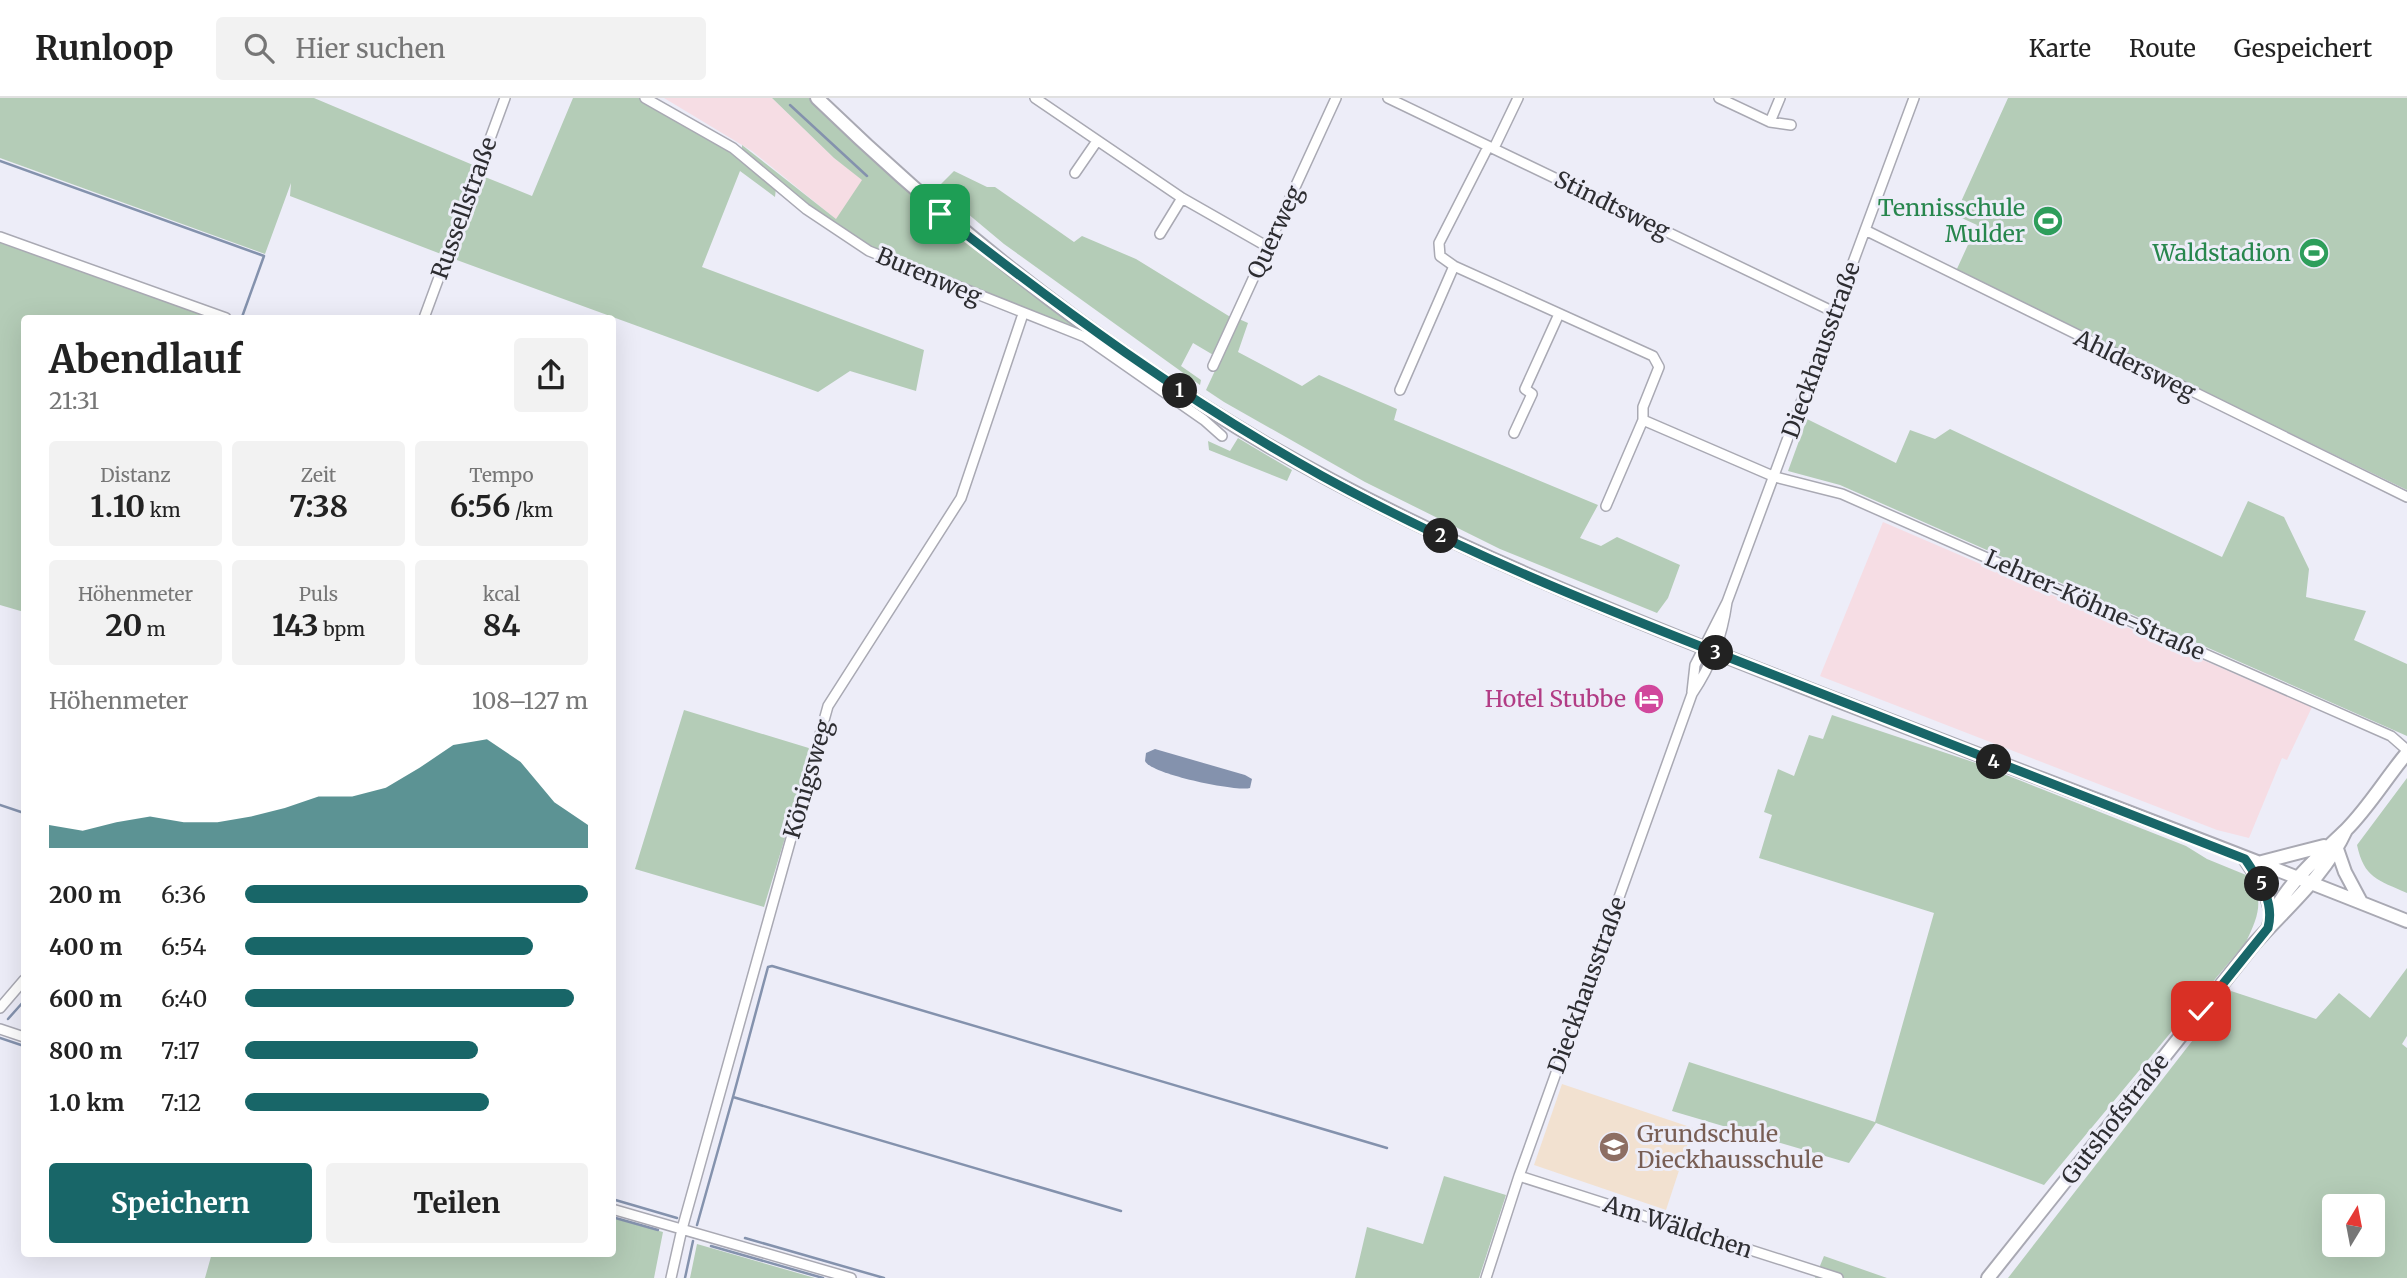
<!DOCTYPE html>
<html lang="de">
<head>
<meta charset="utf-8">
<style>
	:root { --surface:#fff; --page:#f2f2f2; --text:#222; --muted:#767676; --line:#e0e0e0; --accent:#186668 }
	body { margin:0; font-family:Merriweather,serif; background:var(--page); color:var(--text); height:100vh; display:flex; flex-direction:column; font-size:26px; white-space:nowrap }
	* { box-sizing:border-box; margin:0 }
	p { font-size:23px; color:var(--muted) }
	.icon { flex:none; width:38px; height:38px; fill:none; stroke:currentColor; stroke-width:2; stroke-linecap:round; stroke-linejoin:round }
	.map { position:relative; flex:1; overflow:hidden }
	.drawer { position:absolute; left:21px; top:217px; width:595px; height:942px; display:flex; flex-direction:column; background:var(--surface); border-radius:7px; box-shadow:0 7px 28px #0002 }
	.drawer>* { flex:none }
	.needle { width:46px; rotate:10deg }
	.tools { position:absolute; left:2322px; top:1096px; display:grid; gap:14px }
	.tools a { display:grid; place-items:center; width:63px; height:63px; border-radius:7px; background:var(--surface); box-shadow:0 7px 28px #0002; font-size:35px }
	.pin { position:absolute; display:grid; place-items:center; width:60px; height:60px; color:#fff; margin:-30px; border-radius:14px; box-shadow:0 4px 10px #0006 }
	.km { position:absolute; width:35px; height:35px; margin:-18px; border-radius:50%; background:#222; color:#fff; font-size:19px; line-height:35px; text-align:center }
	.round { display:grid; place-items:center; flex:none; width:74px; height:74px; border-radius:7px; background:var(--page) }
	.overview { display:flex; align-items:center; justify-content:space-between; height:119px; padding:0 28px }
	h1 { font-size:38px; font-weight:700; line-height:52px }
	.metrics { display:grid; grid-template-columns:repeat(3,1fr); gap:10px; height:119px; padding:7px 28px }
	.metrics div { display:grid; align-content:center; border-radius:7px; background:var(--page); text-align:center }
	.metrics b { font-size:30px; font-weight:700 }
	.metrics small { font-size:19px; font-weight:400 }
	.metrics p { font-size:19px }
	.chart { height:196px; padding:14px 28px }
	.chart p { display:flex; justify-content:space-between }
	.chart svg { width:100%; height:126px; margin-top:7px; fill:var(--accent); opacity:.7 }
	.primary-button { display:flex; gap:14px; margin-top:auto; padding:14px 28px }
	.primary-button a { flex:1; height:80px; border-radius:7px; background:var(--accent); color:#fff; font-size:28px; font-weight:700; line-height:80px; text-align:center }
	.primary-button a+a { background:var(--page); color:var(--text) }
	ul { padding:0 28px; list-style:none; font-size:23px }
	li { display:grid; grid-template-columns:112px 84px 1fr; align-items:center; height:52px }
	li i { height:18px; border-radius:9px; background:var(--accent) }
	header { display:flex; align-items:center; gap:42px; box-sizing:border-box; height:98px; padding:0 35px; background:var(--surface); border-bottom:2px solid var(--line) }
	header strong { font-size:33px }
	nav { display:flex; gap:38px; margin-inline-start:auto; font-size:24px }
	.search { width:490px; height:63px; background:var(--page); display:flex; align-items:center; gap:18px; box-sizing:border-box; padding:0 24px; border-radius:7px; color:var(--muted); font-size:26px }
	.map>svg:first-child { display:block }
	.commercial { fill:#f6dde4 }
	.education { fill:#f2e1d0 }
	.green { fill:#b4ccb7; fill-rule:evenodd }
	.water { fill:#8492ad }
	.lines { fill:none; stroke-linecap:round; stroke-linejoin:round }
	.stream { stroke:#8492ad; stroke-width:2.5 }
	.street-casing { stroke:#a9a9b3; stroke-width:12 }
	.secondary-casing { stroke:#a9a9b3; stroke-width:16 }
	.street { stroke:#fff; stroke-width:9 }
	.secondary { stroke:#fff; stroke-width:12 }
	.route-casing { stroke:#fff; stroke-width:14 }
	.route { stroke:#186668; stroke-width:9 }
	.labels { text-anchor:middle; stroke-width:6; stroke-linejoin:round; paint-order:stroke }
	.street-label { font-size:23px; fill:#2d2d31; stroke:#ededf8 }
	.leisure-label { font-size:23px; fill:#27864d; stroke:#ededf8; text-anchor:end }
	.hotel-label { font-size:23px; fill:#b23c85; stroke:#ededf8; text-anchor:end }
	.education-label { font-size:23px; fill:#785e54; stroke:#ededf8; text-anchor:start }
</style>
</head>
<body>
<header>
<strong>Runloop</strong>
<div class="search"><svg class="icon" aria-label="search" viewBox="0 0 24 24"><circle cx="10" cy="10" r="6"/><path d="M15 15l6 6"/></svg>Hier suchen</div>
<nav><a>Karte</a><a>Route</a><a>Gespeichert</a></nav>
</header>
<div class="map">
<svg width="2407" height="1180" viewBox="0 0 2407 1180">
	<rect width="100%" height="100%" fill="#ededf8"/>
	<!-- commercial -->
	<path class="commercial" d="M664,0H772L834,60L863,82L837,122L752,53Z
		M1883,424L2312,609L2287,662L2282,660L2249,740L2217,732L1820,578Z"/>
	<!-- education -->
	<path class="education" d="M1562,986L1693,1030L1666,1112L1534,1067Z"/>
	<!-- green -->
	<path class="green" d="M0,0H314L473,67L441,156L290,98L291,85L265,156L0,60Z
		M573,0H639L741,61L776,90L775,99L740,73L702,169L924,252L916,293L850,273L818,294L454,161L485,79L532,98Z
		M772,0H809L902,88L994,163L1254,345L1082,234L872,152L825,121L742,52V47L836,121L862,82L834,60Z
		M2008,0H2407V392L1956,173L1977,127L1955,117Z
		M954,73L987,89H995L1074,144L1082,138L1136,161L1232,220L1215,258L1193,245L1181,268L1201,282L1200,287L1004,146L937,90Z
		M0,144L211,220H24V514L0,507Z
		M1239,221L1248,225L1238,254L1302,288L1319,277L1397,311L1394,322L1598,407L1580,440L1601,448L1617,439L1680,467L1668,500L1657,515L1500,451L1365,384L1224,304L1206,292Z
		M1807,321L1896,365L1910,332L1935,341L1950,331L2222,459L2248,403L2284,419L2309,471L2306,499L2366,513L2354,542L2407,566V638L1840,387L1788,373Z
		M1238,340L1292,372L1287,383L1209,352L1208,343L1230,353Z
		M684,612L812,651L764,809L635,771Z
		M1832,617L1976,665L2186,748L2207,761L2251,779C2264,804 2258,819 2246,844L2044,1087L1876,1025L1849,1065L1672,1013L1689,964L1875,1024L1934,815L1759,760L1772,717L1764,714L1778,671L1794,678L1809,637L1823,641Z
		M2407,680V795C2378,782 2364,780 2357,747Z
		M2407,870V938L2402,946L2407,950V1180H2008L2231,893L2316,921L2339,895L2370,920ZM2334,1108H2373V1146H2334Z
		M1444,1078L1506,1097L1479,1180H1355L1367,1129L1423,1146Z
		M613,1120L663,1134L654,1180H205L212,1155H612Z
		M697,1146L815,1180H690Z
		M1824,1158L1887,1180H1815Z"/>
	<!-- water -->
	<path class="water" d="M1155,651L1245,677L1252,681L1250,690C1237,694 1150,676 1145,663L1146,655Z"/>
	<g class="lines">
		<!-- stream -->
		<path class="stream" d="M790,7L867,78
			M0,63L264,158L242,219L245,220
			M0,707L24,715
			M8,921L24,903
			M23,931H24
			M0,940L24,948
			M733,999L768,869L772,868L1387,1050
			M612,1101L677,1120
			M612,1119L658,1132
			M697,1127L733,999L1121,1113
			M745,1140L884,1180
			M711,1148L823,1180
			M685,1180L693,1143"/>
		<!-- street casing -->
		<g class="street-casing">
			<path id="street" d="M645,0L733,50L806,111L869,153L1085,239L1204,322L1222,338
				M1035,0L1182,100L1268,149
				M1388,0L1836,215
				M1719,0L1770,24L1791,27
				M1770,24L1780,0
				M1488,49L1439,145L1440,158L1454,168L1653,258L1659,269L1643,309V322L1775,379L1842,396L2391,638L2407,652
				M1494,50L1518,0
				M1075,75L1097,43
				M1865,132L2407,399
				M1160,136L1182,100
				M0,139L226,220
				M424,220L505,0
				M1213,268L1336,0
				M1400,292L1454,168
				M1514,335L1532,296L1525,291L1559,216
				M1606,408L1643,322
				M1692,594L1695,567L1727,504L1914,0
				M0,910L24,882
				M0,931L24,939
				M1519,1078L1838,1180
				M612,1111L851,1180
				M671,1180L682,1131L828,608L961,400L1023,216
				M1486,1180L1519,1078L1692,596C1712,566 1722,539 1727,504"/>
		</g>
		<!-- secondary casing -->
		<g class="secondary-casing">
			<path id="secondary" d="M817,0C954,133 1103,251 1269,348C1437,445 1617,516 1798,587C2000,666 2205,742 2407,823
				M2337,751L2345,774L2361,804
				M2245,761L2264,789L2272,816
				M2258,765L2324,748
				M2269,828C2277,794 2321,756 2346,732C2369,709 2386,680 2407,655
				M1988,1180L2254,846C2287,809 2325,778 2346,732"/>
		</g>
		<!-- street -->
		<use href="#street" class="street"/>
		<!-- secondary -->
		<use href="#secondary" class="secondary"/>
	</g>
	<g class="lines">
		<!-- route casing -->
		<g class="route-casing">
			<path id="route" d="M940,116C1062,212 1185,302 1322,378C1468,458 1624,519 1779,579C1934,640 2089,701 2245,761C2259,782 2275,803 2268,830L2201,913"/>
		</g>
		<!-- route -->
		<use href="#route" class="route"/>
	</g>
	<!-- icons -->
	<defs>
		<g id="stadium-disc" transform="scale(1.575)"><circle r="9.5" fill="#2e9e5b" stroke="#ededf8"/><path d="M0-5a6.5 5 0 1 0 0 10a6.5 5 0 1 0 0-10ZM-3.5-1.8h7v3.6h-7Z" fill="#fff"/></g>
		<g id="hotel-disc" transform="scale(1.575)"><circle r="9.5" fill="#d1479c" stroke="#ededf8"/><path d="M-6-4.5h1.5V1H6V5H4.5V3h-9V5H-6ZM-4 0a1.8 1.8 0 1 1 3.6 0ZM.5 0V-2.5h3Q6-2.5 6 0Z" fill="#fff"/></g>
		<g id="school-disc" transform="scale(1.575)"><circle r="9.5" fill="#8d6e63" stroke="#ededf8"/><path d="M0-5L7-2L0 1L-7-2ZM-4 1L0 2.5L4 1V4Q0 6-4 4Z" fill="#fff"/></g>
	</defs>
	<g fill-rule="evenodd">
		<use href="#stadium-disc" x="2048" y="123"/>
		<use href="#stadium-disc" x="2314" y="155"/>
		<use href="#hotel-disc" x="1649" y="601"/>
		<use href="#school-disc" x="1614" y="1049"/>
	</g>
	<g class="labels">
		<!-- street labels -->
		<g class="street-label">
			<text transform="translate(1612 107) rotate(26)" y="8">Stindtsweg</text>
			<text transform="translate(464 110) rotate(-70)" y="8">Russellstraße</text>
			<text transform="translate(1275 134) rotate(-65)" y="8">Querweg</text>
			<text transform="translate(929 178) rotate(23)" y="8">Burenweg</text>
			<text transform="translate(1821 252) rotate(-70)" y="8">Dieckhausstraße</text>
			<text transform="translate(2135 267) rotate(26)" y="8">Ahldersweg</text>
			<text transform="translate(2095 507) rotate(24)" y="8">Lehrer-Köhne-Straße</text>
			<text transform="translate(808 681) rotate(-74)" y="8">Königsweg</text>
			<text transform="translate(1587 887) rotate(-70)" y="8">Dieckhausstraße</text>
			<text transform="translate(2115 1021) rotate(-52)" y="8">Gutshofstraße</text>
			<text transform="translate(1678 1129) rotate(18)" y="8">Am Wäldchen</text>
		</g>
		<!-- leisure labels -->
		<g class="leisure-label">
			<text x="2025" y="118">Tennisschule<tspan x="2025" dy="26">Mulder</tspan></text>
			<text x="2291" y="163">Waldstadion</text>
		</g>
		<!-- hotel labels -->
		<g class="hotel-label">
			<text x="1626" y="609">Hotel Stubbe</text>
		</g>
		<!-- education labels -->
		<g class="education-label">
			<text x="1637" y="1044">Grundschule<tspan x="1637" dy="26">Dieckhausschule</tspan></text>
		</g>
	</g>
</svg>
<div class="tools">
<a><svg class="needle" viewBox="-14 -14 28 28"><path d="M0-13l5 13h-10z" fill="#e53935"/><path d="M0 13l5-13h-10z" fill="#767676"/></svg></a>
</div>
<div class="pin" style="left:940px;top:116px;background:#1e9e55"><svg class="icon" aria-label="arrive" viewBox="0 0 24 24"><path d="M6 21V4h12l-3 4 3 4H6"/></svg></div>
<div class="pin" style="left:2201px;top:913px;background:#d93025"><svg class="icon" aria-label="check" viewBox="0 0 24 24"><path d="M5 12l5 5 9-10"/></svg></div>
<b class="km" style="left:1180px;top:293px">1</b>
<b class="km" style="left:1441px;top:438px">2</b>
<b class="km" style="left:1716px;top:555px">3</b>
<b class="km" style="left:1994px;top:664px">4</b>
<b class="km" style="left:2262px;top:786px">5</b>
<section class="drawer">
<div class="overview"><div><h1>Abendlauf</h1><p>21:31</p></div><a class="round"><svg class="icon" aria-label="share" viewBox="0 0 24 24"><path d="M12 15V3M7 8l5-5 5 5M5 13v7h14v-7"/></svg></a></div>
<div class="metrics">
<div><p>Distanz</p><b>1.10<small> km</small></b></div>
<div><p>Zeit</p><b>7:38</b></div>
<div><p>Tempo</p><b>6:56<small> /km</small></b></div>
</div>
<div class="metrics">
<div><p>Höhenmeter</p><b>20<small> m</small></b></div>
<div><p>Puls</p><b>143<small> bpm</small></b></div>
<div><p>kcal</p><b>84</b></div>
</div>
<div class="chart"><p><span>Höhenmeter</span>108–127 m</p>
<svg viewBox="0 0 160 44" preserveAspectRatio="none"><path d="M0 44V36L10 38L20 35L30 33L40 35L50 35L60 33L70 30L80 26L90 26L100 23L110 16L120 8L130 6L140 14L150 28L160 36V44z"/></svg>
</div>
<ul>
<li><b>200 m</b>6:36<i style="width:100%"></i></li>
<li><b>400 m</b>6:54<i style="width:84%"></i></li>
<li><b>600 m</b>6:40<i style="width:96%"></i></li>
<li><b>800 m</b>7:17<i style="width:68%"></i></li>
<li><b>1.0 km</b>7:12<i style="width:71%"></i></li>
</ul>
<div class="primary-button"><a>Speichern</a><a>Teilen</a></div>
</section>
</div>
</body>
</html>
